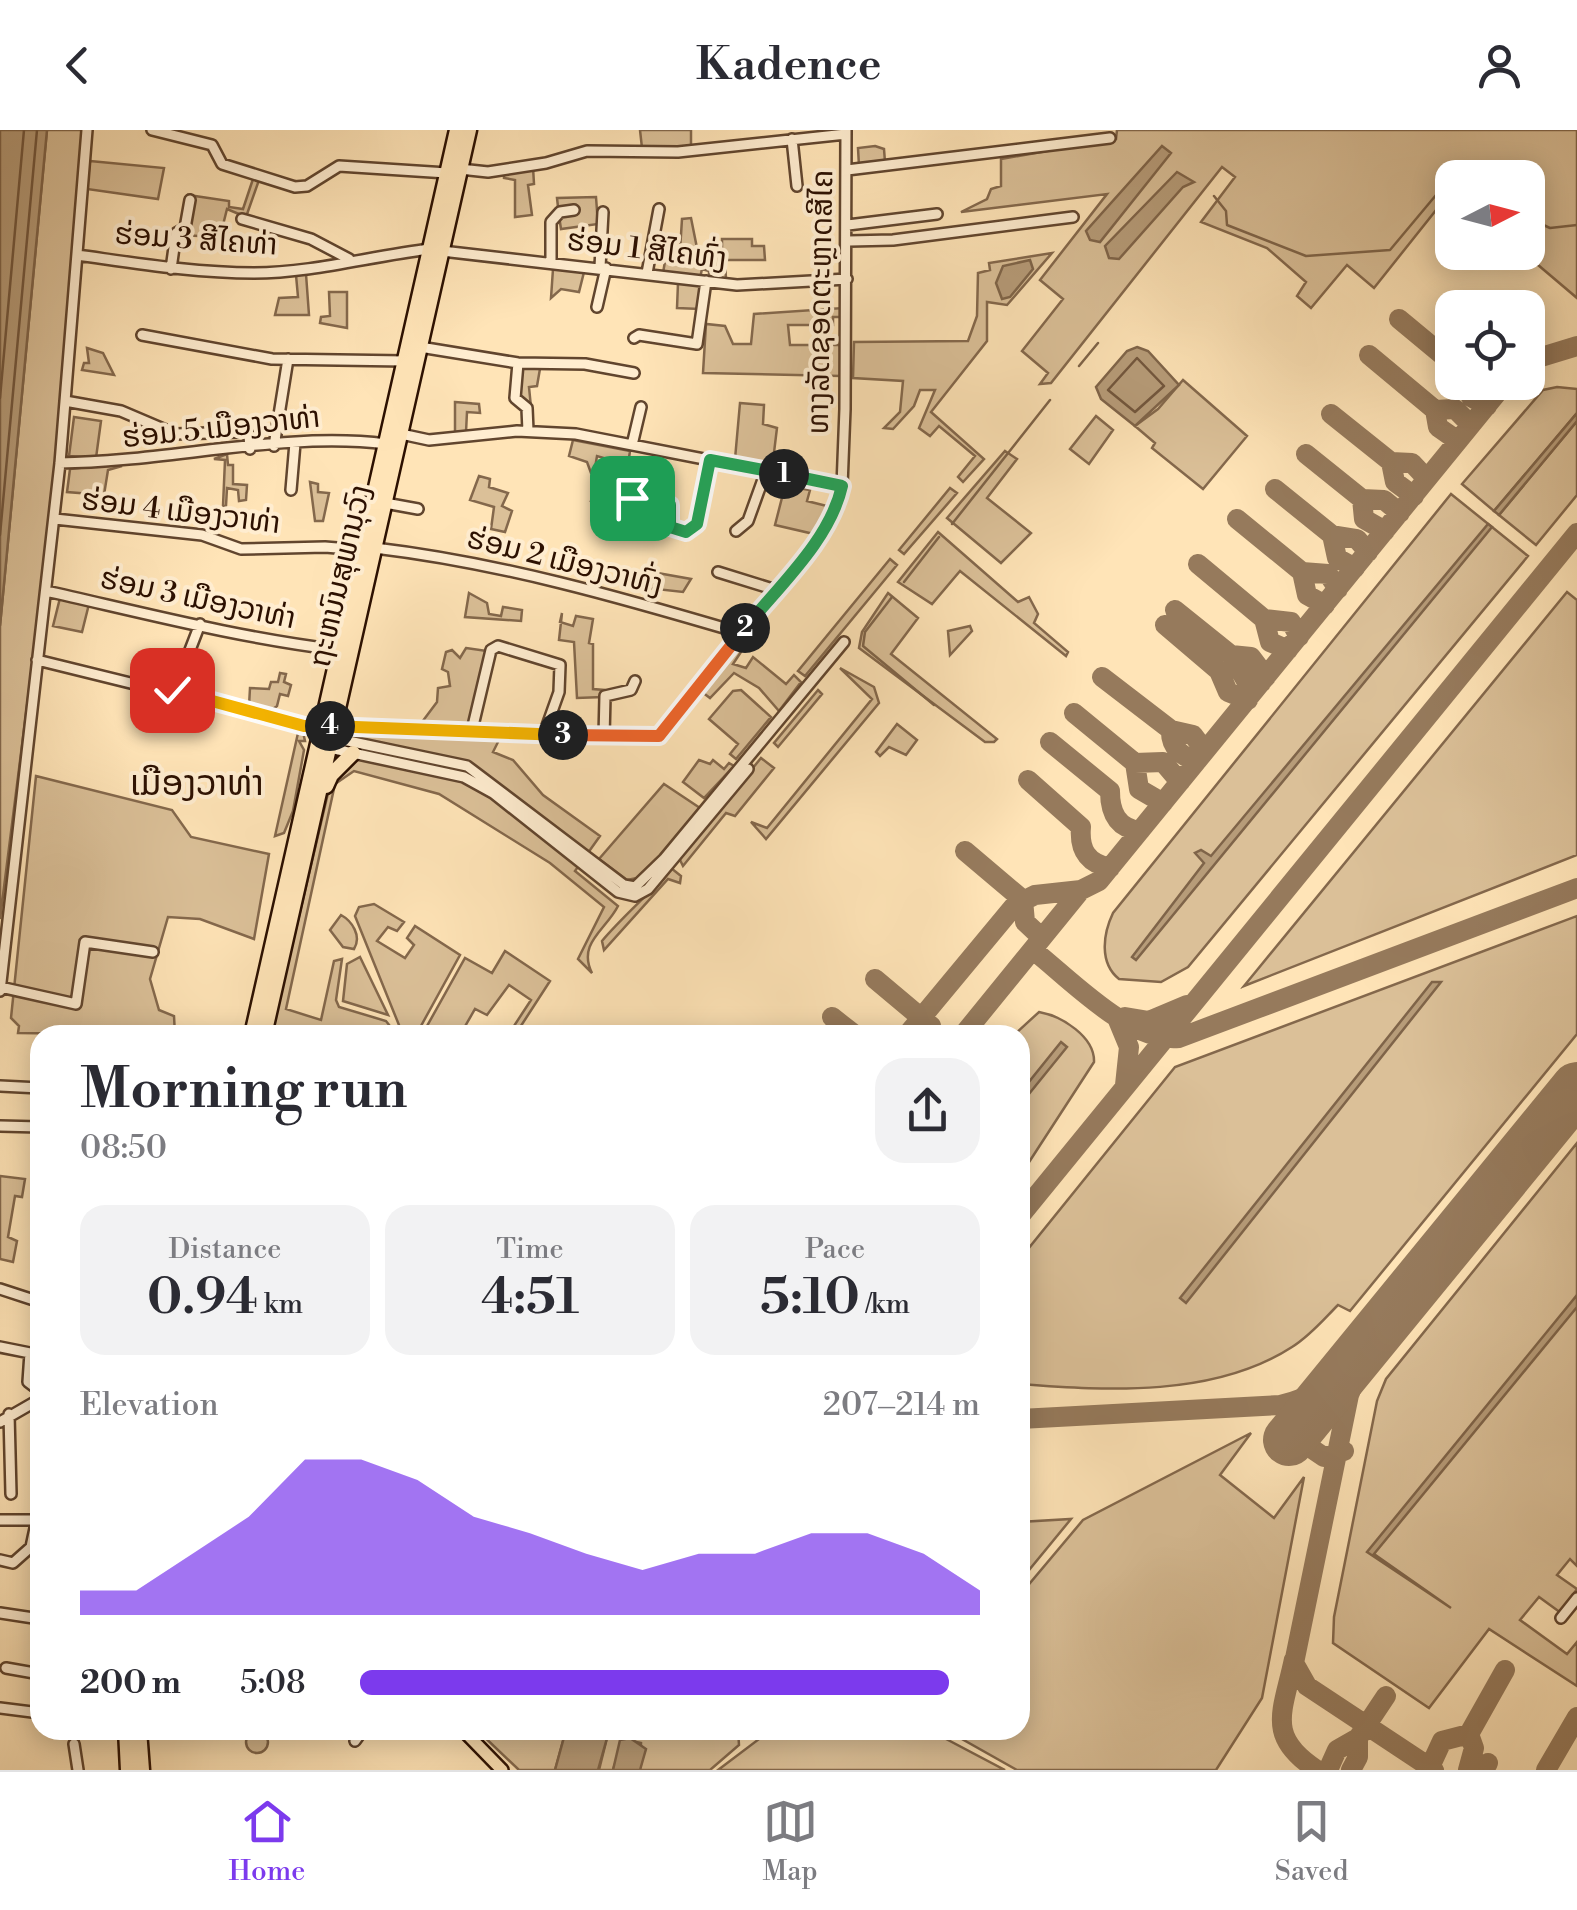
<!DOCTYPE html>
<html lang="en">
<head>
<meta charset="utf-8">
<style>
	:root { --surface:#fff; --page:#f2f2f3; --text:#2b2b33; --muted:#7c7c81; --line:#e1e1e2; --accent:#7c3aed }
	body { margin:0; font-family:"Libre Bodoni","Noto Sans Lao",serif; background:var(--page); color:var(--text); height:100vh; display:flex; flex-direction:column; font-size:38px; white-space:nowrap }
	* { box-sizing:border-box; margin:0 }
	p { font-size:32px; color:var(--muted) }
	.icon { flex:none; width:55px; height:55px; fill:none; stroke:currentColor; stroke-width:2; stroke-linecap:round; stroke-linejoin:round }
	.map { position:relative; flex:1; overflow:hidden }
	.details { position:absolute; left:30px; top:895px; width:1000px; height:715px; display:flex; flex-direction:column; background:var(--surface); border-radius:30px; box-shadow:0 5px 25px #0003 }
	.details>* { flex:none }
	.needle { width:65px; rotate:84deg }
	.controls { position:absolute; left:1435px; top:30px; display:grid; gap:20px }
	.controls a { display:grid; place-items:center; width:110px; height:110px; border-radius:20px; background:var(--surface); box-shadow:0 5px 25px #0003; font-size:50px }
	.pin { position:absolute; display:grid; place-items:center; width:85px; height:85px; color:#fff; margin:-42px; border-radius:20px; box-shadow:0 5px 15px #0006 }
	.km { position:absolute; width:50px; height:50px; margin:-25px; border-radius:50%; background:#222; color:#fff; font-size:28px; line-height:50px; text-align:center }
	.round { display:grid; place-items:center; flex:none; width:105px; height:105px; border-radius:30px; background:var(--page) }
	.overview { display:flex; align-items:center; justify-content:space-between; height:170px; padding:0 50px }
	h1 { font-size:55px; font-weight:600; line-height:75px }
	.metrics { display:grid; grid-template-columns:repeat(3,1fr); gap:15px; height:170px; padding:10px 50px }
	.metrics div { display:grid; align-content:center; border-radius:25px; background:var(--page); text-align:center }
	.metrics b { font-size:50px; font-weight:600 }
	.metrics small { font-size:28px; font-weight:400 }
	.metrics p { font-size:28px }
	.chart { height:280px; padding:20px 50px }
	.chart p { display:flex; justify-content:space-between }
	.chart svg { width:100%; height:180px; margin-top:10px; fill:var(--accent); opacity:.7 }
	ul { padding:0 50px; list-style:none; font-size:32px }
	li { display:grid; grid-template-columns:160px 120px 1fr; align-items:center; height:75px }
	li i { height:25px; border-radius:12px; background:var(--accent) }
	header { display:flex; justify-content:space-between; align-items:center; height:130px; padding:0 50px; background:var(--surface); font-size:45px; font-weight:600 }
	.dock { display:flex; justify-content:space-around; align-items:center; height:140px; border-top:2px solid var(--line); background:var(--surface); font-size:28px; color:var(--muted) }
	.dock a { display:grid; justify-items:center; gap:5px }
	.dock .on { color:var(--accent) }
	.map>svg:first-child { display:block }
	.green { fill:#dbc098; stroke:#84684c; stroke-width:2.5 }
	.water { fill:#b79c79; stroke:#7f6449; stroke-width:2.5 }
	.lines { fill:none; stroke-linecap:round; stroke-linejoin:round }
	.shore { stroke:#72563d; stroke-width:2.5 }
	.stream { stroke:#7f6449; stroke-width:2.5 }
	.taxiway { stroke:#967a5c; stroke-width:20 }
	.runway { stroke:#967a5c; stroke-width:52 }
	.minor-casing { stroke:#61452e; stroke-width:14 }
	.major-casing { stroke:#2c1001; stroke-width:16 }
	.highway-casing { stroke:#2c1001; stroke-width:19 }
	.minor { stroke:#ffedd0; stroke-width:9 }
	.major { stroke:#ffe4b7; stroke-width:11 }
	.highway { stroke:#ffe4b7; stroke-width:14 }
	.split-1-casing { stroke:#fff; stroke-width:20 }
	.split-2-casing { stroke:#fff; stroke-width:20 }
	.split-3-casing { stroke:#fff; stroke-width:20 }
	.split-4-casing { stroke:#fff; stroke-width:20 }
	.split-5-casing { stroke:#fff; stroke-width:20 }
	.split-1 { stroke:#22a559; stroke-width:12 }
	.split-2 { stroke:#22a559; stroke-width:12 }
	.split-3 { stroke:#f0652b; stroke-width:12 }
	.split-4 { stroke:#f5b400; stroke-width:12 }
	.split-5 { stroke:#f5b400; stroke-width:12 }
	.labels { text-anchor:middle; stroke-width:8; stroke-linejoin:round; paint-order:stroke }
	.street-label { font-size:30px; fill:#2c1001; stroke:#ffedd0 }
	.quarter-label { font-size:35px; fill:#2c1001; stroke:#ffedd0 }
</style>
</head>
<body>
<header><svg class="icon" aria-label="back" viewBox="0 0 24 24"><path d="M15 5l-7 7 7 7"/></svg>Kadence<svg class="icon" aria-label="person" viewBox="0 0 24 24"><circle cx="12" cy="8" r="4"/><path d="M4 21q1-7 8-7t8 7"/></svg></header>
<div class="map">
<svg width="1577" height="1640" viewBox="0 0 1577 1640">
	<rect width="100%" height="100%" fill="#ffe4b7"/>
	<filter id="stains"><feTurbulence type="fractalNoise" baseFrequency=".002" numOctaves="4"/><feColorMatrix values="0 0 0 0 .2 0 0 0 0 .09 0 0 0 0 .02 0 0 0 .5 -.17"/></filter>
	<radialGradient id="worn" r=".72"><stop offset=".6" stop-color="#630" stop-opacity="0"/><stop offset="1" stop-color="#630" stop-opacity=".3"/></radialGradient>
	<!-- green -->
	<path class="green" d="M47,0H83L51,386L0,789V496Z
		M640,0H691V18H642Z
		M1117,0H1577V168L1524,123L1528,48H1452V60L1374,158L1347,135L1311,178L1297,166L1306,152L1267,118L1201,92L1235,47L1222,37L1051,253L1040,254L1048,243L1022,221L1063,169L1040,150L1107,64L961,82L987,69L991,59L1001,56V29L1116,9Z
		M875,16L884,19L885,32L859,36L858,18Z
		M90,31L164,38L158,69L87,59Z
		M533,37L534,54L528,55L532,85L515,87V50L504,48V39Z
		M253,49L259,50L246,87L227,79L220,107L179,105L188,65L229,71V77L243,79Z
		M596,67L598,94L561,99L559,86L575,77H558L557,68Z
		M691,88L698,123H722V109H752V116H764L765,130H725L726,149L709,146V141L702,139L700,148L663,143L667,120L680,121L682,89Z
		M1052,123L1007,175L987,172V211L931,282L984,329L963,352L958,347L975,326L939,296L930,306L919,298L935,260H920L914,276L893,299L884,298L900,282L903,251L853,248L854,212L968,211L977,186L978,143L990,140L989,133Z
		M553,139L584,142L579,162L561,159L551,168Z
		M306,144L309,185H275L279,168L298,167L296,145Z
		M678,153L703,154L700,179L677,178Z
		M329,162H347V198L320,193L321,187L330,186Z
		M843,178V187H833V195H788L790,215H840L841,246L703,243L706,194L725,196L733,214H751L754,184Z
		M87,218L103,223L114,245L82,240L84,233H89Z
		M541,233L537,256L529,257L531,277L518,266L521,236Z
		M1183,250L1247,306L1203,359L1152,318L1155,313L1135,296L1158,279Z
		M1557,257L1577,259V283L1494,381L1462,354L1543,260Z
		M455,272L479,274L480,283L467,282L466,302H455Z
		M740,273L764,275L763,294L777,298L772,339L735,329Z
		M1096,286L1113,300L1089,334L1070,319Z
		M74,287L101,291L96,328L69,326Z
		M1577,291V365L1536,415L1499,385Z
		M573,310L630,321L624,362L608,359L605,374L591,371L604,328L597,326L594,344L591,343L587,332L569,326Z
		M1005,321L1017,329L987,368L1031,403L1001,433L947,388Z
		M227,324L228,335H233V354L247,355L246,370L239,371L238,360L227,358L226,376H223L225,330L214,329Z
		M107,335L122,336L108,340L104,365L67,362L70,339Z
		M479,346L490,349L489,357L508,363L502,376L512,381L505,402L491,399L494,377L470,370Z
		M310,352L318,354V362L329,363L323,391H315Z
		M785,356L810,360L807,371L831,377L814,404L775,395Z
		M950,358L957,363L904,424L899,420Z
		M1451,364L1528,426L1188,837L1161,852L1119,849C1099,833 1103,804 1113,783Z
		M938,402L1018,472L1029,467L1038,484L1034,493L1068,522L1066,526L960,441L932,474L898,452Z
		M890,429L897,435L805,546L798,541Z
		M652,442L691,449L683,462L647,458Z
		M1567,462L1577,470V725L1244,856Z
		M469,463L487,473L489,484L501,486L503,477L522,480L521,491L465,487Z
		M888,463L918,488L891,524L997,609L994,612H985L859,518L862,502Z
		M60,468L89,474L82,502L53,496Z
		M562,483L560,492L573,496L576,486L593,489L589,513L593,514V559L604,560L603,567L577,568L574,512L559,510Z
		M970,496L972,501L950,525L948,501Z
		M739,515L743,519L733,534L746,538L753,527L786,554L794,545L801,552L779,581L759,558L734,543L710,568L702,562Z
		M466,518L487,521L472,594L422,592L437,572L438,558L450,556L448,542L442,539L446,522L452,520L460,528Z
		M840,538L874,557L879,573L766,709L751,692L767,698L872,569Z
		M280,543L286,544L284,552L291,555L288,566L280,564L277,576L269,582L249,576L250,558L269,559L271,552H278Z
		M741,560L771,587L736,629L730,624L738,614L709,589L733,561Z
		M818,560L822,564L778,617L774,613Z
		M897,594L917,610L906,625L889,617L880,626L876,622Z
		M346,599L500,608L493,622L513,630L543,665L600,706L575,741L618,776C606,800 577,813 592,843L578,829L604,777L550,733L439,664L354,641L335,654L286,879L321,890L334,831L342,829L336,870L339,877L386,891L397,905H271L329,659L356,627L360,606Z
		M303,602L305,611H299L304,620L293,681L284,703L275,706L298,603Z
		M761,628L774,638L735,686L726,683L683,736L679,728Z
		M699,630L710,634L713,630L724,639L729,633L734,636L704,668L683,652Z
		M36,646L172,680L191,707L269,724L254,809L200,789L168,787L150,849L159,880L174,886L175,905L18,903L19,896L11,888Z
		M664,654L700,678L642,747L627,750L599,729Z
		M671,738L681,746L680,753L668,749L604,820L602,811C624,785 649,765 671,738Z
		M374,774L404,792L397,801L388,797L377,811L405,828L414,815L407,808L415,796L460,825L416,905H403L355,786L359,777Z
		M341,785C352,791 362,806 354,819L343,817L330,800Z
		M1577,786V904L1350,1181L1338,1175C1324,1189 1310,1206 1292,1217C1215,1267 1108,1261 1020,1254V1129L1175,937Z
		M505,821L550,851L517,902L512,899L531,870L509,855L487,885L475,879L460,905H422L465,828L492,843Z
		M360,827L388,885L343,871L347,834Z
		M1039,882C1062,886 1095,907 1094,932L1020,1046V905H1014Z
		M1577,1013V1436L1570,1429L1557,1445L1577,1459L1561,1483L1539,1467L1520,1490L1567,1524L1577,1512V1556L1489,1499L1429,1578L1333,1513L1334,1487L1377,1271L1386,1249Z
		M0,1046L25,1049L22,1067L15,1066L8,1107L17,1111L13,1132L0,1129Z
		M1251,1303L1220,1345L1274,1388L1304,1347L1262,1568L1216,1640H1017L946,1600H1020V1465L1083,1390Z
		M1071,1389L1020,1451V1392Z
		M477,1600H566L555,1640H519Z
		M603,1600H738L739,1615L710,1640H640L641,1613L623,1609L613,1640H599L607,1608Z
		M771,1600H929L1005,1640H718Z
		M246 1612a11 11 0 1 1 22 0a11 11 0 1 1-22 0Z"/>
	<!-- water -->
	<path class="water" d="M0,0H47L0,496Z
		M1162,16L1171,23L1100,112L1090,110L1086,101Z
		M1177,42L1194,52L1183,57L1119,129L1109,128L1105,116Z
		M1030,130L1033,139L1010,167L1002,169L996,153L1003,136Z
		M1137,217L1148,221L1179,255L1135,296L1101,269L1096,257L1127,221Z
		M1577,283V291L1499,385L1494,381Z
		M1488,394L1492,397L1136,830L1132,827L1204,733L1195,723L1201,720L1211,726Z
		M1432,852H1441L1186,1173L1180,1168Z
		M1061,912L1067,917L1020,975V963Z
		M1577,1165V1177L1374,1424L1451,1478L1367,1422Z
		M566,1600H603L607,1608L598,1640H555Z
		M630,1608L646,1619L640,1640H613L620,1610Z"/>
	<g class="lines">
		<!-- shore -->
		<path class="shore" d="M1137,228L1164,256L1135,282L1108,260Z
			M0,268L24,0
			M0,405L37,0"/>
		<!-- stream -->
		<path class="stream" d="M1214,66L1226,81L1227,95L1306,126L1390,120L1462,34L1478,48
			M1528,88L1550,98L1577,95
			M1079,236L1098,213
			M952,394L1050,270
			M904,452L939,407
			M892,467L865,502L863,516L934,575"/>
		<!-- taxiway -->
		<path class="taxiway" d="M1399,189L1452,233
			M1369,225L1435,280L1438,297L1458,311
			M1528,231L1577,216
			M1465,252L1471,267L1487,276
			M1435,280L1455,279L1471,295
			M1331,284L1391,332L1395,352L1414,366
			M1306,324L1362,369L1364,389L1385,401
			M1391,332L1412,333L1427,349
			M1275,359L1332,405
			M1362,369L1384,370L1400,383
			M1237,389L1302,442L1307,465L1325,475
			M1198,434L1264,489L1270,512L1288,520
			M1355,438L1337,428L1332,405L1357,409L1368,422
			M1302,442L1328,444L1338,459
			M1175,480L1231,525L1245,549L1261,553
			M1264,489L1291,492L1299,507
			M1165,495L1219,541L1228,562L1248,570
			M1231,525L1251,527L1266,547
			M1102,547L1171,600C1170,617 1182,627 1197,631
			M1074,583L1135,633L1139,659L1163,673
			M1171,600L1193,605L1205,621
			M1050,612L1110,661C1110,682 1117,698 1140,701
			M1135,633L1163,632L1180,652
			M1028,650L1081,697C1079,720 1087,733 1110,738
			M965,721L1023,770L1025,792L1042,808
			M1033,820C1070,849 1130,913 1179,908L1577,758
			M875,849L931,896V905
			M832,887L855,905
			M1125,887L1149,891L1187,875
			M1117,888L1129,917L1125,955
			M907,905L1015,775L1035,765L1081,760
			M963,905L1081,760L1099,751L1506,252
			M1020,1086L1577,403
			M1370,1212L1349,1265L1294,1533L1307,1556L1434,1640
			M1020,1289L1280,1275C1315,1268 1335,1249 1358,1224
			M1293,1306L1324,1327L1344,1321
			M1294,1529C1283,1582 1265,1606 1317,1640
			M1430,1637L1442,1611L1469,1604L1505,1540
			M1328,1640L1337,1620L1358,1608L1386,1566
			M1351,1640L1358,1627V1608
			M1468,1640L1474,1618L1469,1604
			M1484,1640L1488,1633
			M1546,1640L1577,1587"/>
		<!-- runway -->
		<path class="runway" d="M1289,1310L1577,958"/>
		<!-- minor casing -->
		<g class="minor-casing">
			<path id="minor" d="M152,0L212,15L222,34L295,57L307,56L339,36L447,43
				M792,9L797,56
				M460,39L488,42L546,33L587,21L678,22L846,4
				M847,40L1110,8
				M242,89L311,109L349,129
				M848,95L937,84
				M849,111L893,110L1073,87
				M442,121L737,155L847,149
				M77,125C135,133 194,143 254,143C312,143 371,126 430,119
				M551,132V92L560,82L574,80
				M600,137L603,82
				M171,139L176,103L185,98L190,70
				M647,143L659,79
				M597,177L606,138
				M142,205L272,229L405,231
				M634,208L639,205L697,214L706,151
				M420,217L518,233L585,234L634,243
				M518,233L515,268L527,278L528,301
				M65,271L121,281L175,304L242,302L249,305L250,319
				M401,304L429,310L517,301L576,304L842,356
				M632,315L641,277
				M274,316L288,229
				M60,333C166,332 285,301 386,314
				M291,360L295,313
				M632,368L670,375V397
				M385,373L418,379
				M55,389L202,405L241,419L325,417L361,420
				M668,396L686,402L695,398L710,330
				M736,401L748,391L766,341
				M375,418C501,433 619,467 741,503
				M718,442L776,460
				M46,461C144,483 239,508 339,520
				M37,530L305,596L659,606L812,415L837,375L842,356L845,279L846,0
				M185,533L200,494
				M472,600L491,520L498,516L560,535L559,562L544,604
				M329,607L467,636L624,755L635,757L664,729L844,512
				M604,607L605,566L631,560L635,551
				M325,617L464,647L493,663L618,762L635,766L648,759L748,639
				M0,857L76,874L85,812L153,822
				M0,861L60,333L87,0
				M0,956L40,958
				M0,996L40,997
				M0,1159L40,1172
				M0,1217L30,1223L28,1252L40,1261
				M9,1284L11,1364
				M0,1292L40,1269
				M0,1390H40
				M0,1430L13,1433L31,1417L40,1375
				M0,1483L40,1489
				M1561,1488L1577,1468
				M6,1538L40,1544
				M0,1578L40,1583
				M355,1611L363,1600
				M74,1614L78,1640"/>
		</g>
		<!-- major casing -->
		<g class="major-casing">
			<path id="major" d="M463,1600L502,1640"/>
		</g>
		<!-- highway casing -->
		<g class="highway-casing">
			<path id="highway" d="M326,656L331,645L353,623
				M252,905L457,0
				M264,905L469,0
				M126,1600L128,1640
				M139,1600L142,1640"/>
		</g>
		<!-- minor -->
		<use href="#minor" class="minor"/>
		<!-- major -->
		<use href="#major" class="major"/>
		<!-- highway -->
		<use href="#highway" class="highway"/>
	</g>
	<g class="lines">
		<!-- split-1 casing -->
		<g class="split-1-casing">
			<path id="split-1" d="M632,368L670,375V397L686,402L697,394L710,330L784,344"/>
		</g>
		<!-- split-2 casing -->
		<g class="split-2-casing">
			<path id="split-2" d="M745,498C779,456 830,410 842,356L784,344"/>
		</g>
		<!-- split-3 casing -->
		<g class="split-3-casing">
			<path id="split-3" d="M563,605L659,606L745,498"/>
		</g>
		<!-- split-4 casing -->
		<g class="split-4-casing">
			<path id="split-4" d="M330,596L563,605"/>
		</g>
		<!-- split-5 casing -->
		<g class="split-5-casing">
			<path id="split-5" d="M172,560L304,596H330"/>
		</g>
		<!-- split-1 -->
		<use href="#split-1" class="split-1"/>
		<!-- split-2 -->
		<use href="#split-2" class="split-2"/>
		<!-- split-3 -->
		<use href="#split-3" class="split-3"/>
		<!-- split-4 -->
		<use href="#split-4" class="split-4"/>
		<!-- split-5 -->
		<use href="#split-5" class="split-5"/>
	</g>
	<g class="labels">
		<!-- street labels -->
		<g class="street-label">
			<text transform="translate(196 109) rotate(4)" y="10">ຮ່ອມ 3 ສີໄຄທ່າ</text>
			<text transform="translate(647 119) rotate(7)" y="10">ຮ່ອມ 1 ສີໄຄທົ່ງ</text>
			<text transform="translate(820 172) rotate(-89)" y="10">ທາງລັດຊອດຕະຫຼາດສີໄຄ</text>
			<text transform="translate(221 297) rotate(-6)" y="10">ຮ່ອມ 5 ເມືອງວາທ່າ</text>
			<text transform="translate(181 381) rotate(7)" y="10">ຮ່ອມ 4 ເມືອງວາທ່າ</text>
			<text transform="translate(565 431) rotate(14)" y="10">ຮ່ອມ 2 ເມືອງວາທົ່ງ</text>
			<text transform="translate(340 446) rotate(-77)" y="10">ຖະຫນົນສຸພານຸວົງ</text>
			<text transform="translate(198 468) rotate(12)" y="10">ຮ່ອມ 3 ເມືອງວາທ່າ</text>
		</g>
		<!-- quarter labels -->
		<g class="quarter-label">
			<text x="197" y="665">ເມືອງວາທ່າ</text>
		</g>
	</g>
	<rect width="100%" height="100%" filter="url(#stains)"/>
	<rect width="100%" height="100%" fill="url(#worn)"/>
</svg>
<div class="controls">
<a><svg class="needle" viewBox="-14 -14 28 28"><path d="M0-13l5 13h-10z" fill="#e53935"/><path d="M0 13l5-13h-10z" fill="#7c7c81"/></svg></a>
<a><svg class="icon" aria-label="locate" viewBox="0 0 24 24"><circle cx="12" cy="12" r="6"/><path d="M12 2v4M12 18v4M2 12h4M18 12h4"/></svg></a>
</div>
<div class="pin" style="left:632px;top:368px;background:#1e9e55"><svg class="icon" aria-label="arrive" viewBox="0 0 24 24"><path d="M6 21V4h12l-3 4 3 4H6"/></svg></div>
<div class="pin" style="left:172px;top:560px;background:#d93025"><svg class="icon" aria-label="check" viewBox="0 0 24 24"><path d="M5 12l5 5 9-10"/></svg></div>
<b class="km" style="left:784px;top:344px">1</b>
<b class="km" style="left:745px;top:498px">2</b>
<b class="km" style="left:563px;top:605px">3</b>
<b class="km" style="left:330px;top:596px">4</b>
<section class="details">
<div class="overview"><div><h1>Morning run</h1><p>08:50</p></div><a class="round"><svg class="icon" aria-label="share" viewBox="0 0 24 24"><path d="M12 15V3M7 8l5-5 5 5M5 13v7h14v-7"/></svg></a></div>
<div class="metrics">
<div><p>Distance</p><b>0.94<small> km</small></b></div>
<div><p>Time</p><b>4:51</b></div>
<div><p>Pace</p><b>5:10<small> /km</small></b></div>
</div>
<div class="chart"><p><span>Elevation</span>207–214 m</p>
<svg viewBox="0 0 160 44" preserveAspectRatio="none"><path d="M0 44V38L10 38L20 29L30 20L40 6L50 6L60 11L70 20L80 24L90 29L100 33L110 29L120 29L130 24L140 24L150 29L160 38V44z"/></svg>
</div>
<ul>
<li><b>200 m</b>5:08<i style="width:95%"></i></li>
</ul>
</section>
</div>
<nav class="dock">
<a class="on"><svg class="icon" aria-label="home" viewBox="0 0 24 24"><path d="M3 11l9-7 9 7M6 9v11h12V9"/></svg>Home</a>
<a><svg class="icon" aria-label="map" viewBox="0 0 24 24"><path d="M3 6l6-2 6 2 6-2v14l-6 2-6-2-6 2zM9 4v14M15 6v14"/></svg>Map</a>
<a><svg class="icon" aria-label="saved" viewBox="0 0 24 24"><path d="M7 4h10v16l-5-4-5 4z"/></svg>Saved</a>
</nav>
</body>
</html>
